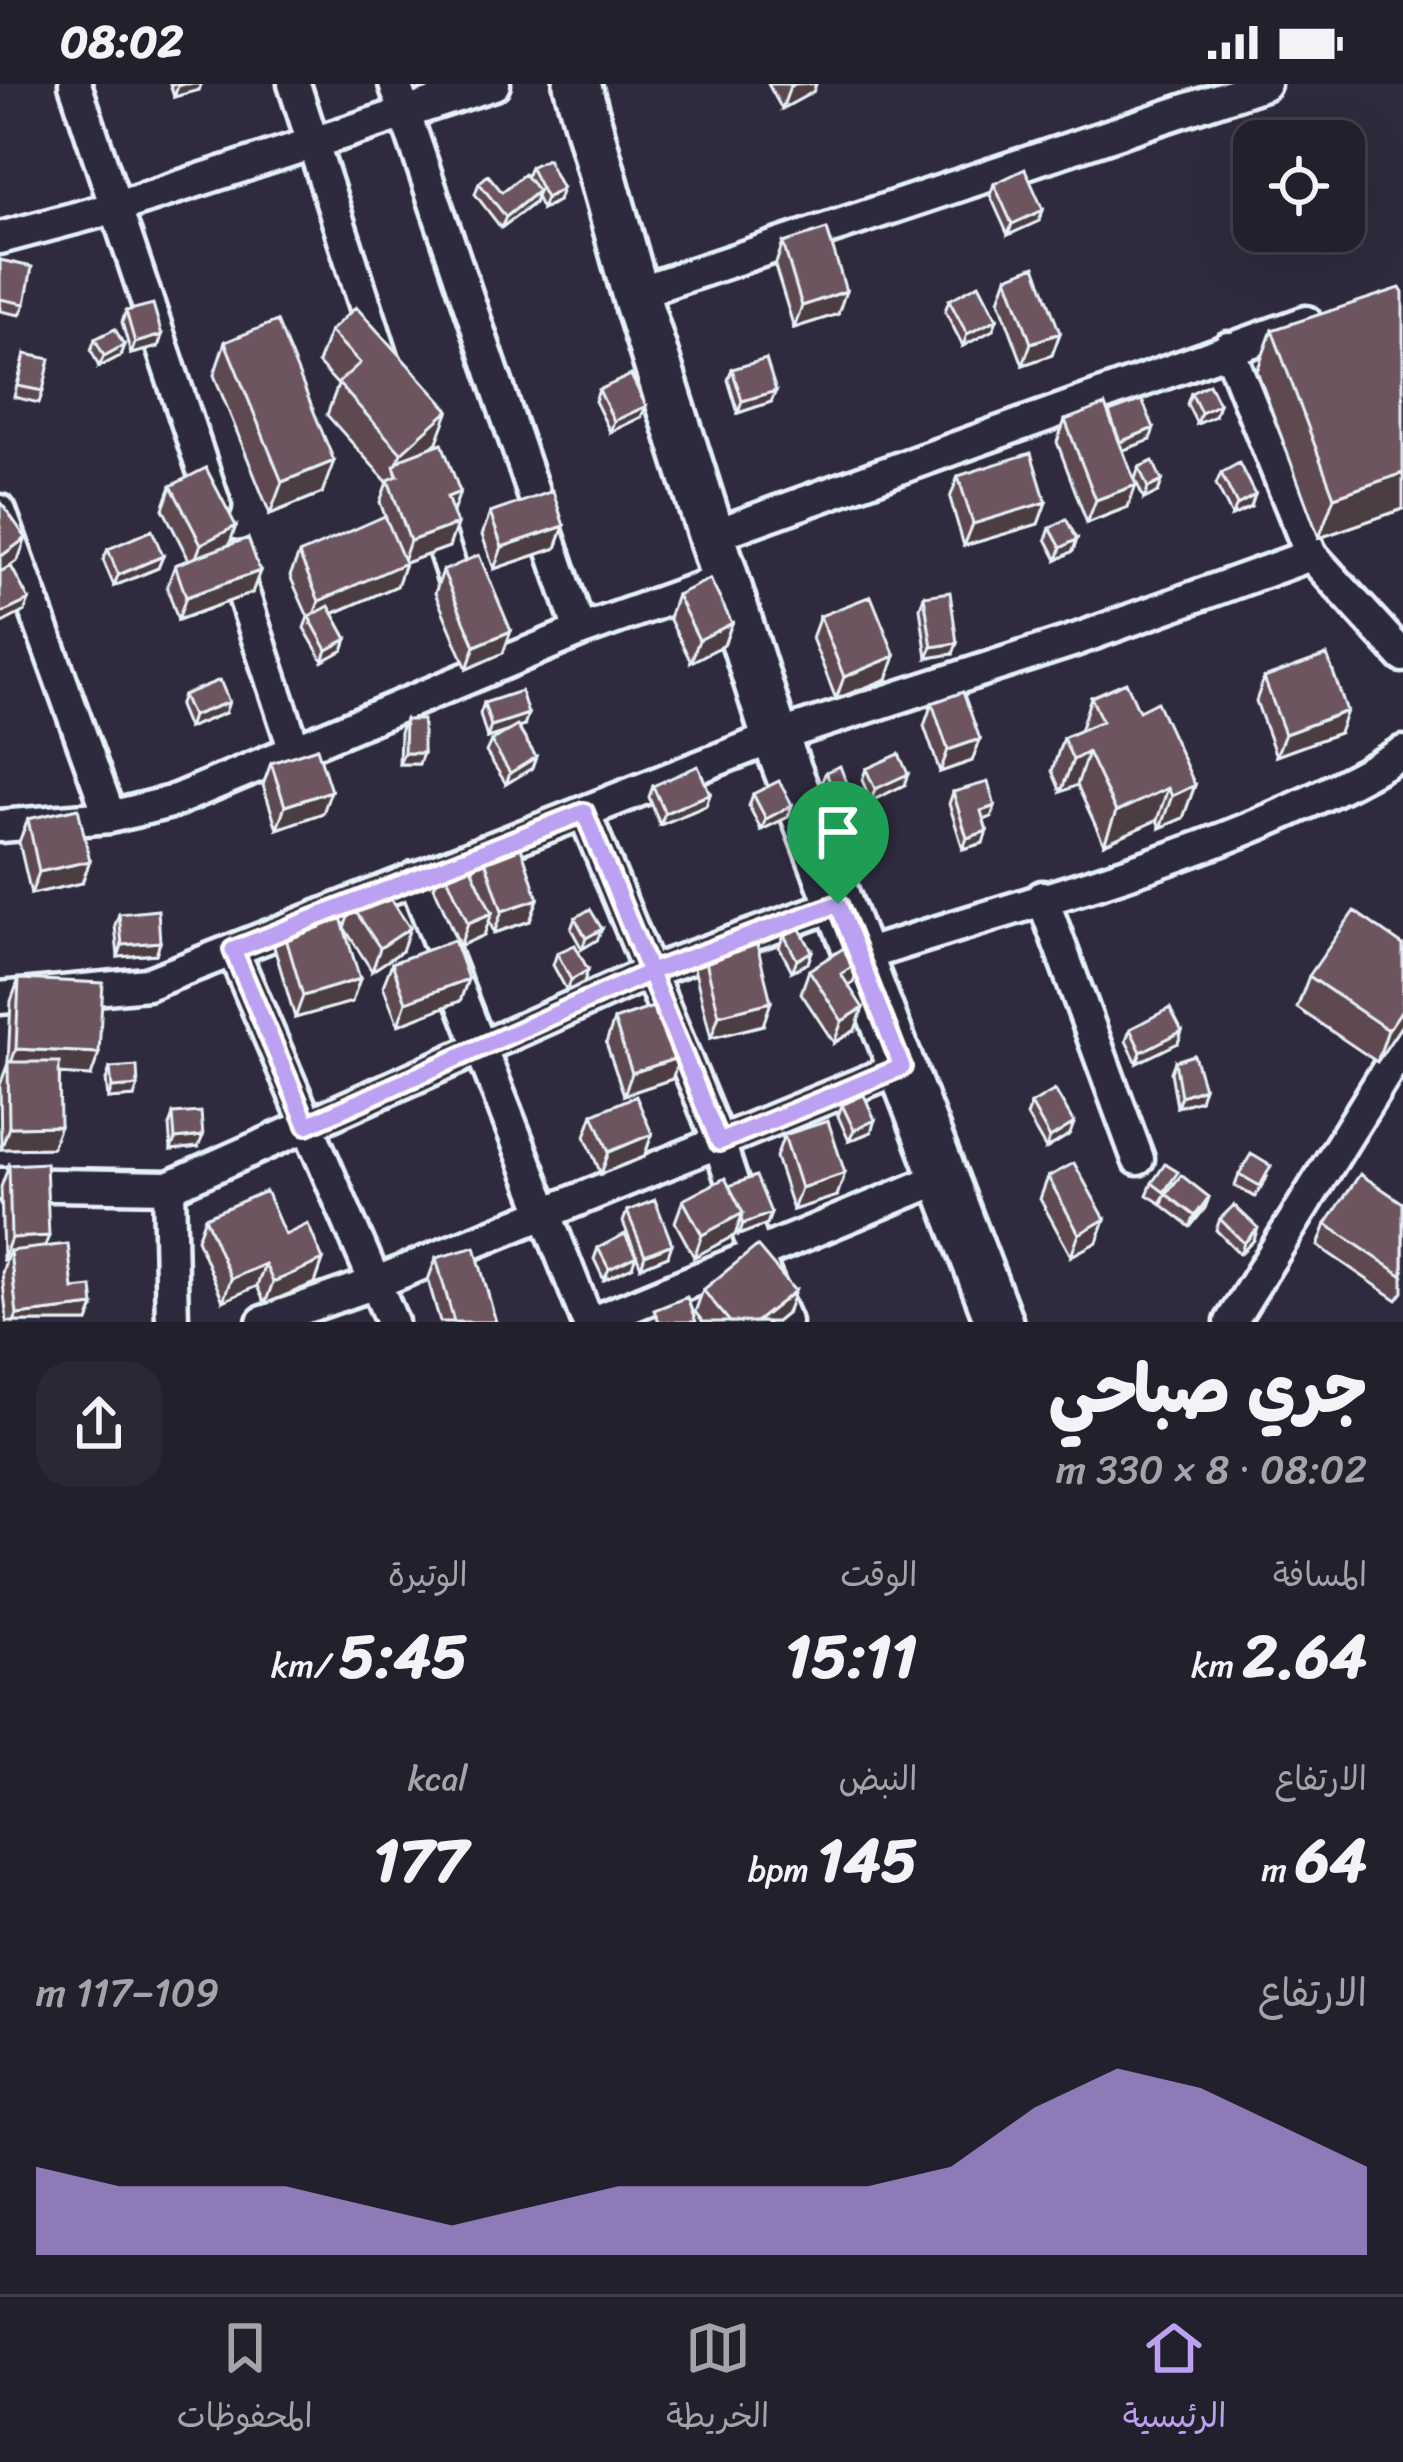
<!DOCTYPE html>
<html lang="ar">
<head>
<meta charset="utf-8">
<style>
	:root { --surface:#23202e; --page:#2b2836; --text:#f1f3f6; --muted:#a3a3aa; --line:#403e4a; --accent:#bca0f2 }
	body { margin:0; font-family:Sriracha,"Playpen Sans Arabic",sans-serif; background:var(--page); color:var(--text); direction:rtl; height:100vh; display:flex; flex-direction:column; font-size:45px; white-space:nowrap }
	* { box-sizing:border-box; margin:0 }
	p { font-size:39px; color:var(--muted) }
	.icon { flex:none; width:66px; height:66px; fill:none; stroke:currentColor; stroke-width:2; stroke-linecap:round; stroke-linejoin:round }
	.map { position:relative; height:1238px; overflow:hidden; direction:ltr }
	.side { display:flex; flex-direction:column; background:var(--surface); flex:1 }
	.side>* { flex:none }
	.controls { position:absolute; left:1233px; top:36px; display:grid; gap:24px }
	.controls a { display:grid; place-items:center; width:132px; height:132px; border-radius:24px; background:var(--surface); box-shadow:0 12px 48px #0002,0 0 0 3px var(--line); font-size:60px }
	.pin { position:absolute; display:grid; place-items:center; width:102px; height:102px; color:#fff; margin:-123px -51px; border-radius:50% 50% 50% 0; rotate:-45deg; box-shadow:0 0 12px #0007 }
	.pin .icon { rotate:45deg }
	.round { display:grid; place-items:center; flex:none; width:126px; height:126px; border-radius:36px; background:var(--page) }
	.overview { display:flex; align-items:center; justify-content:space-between; height:204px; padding:0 36px }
	h1 { font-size:66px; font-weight:800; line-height:90px }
	.metrics { display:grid; grid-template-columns:repeat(3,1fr); gap:18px; height:204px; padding:12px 36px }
	.metrics div { display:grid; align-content:center }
	.metrics b { font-size:60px; font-weight:800 }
	.metrics small { font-size:33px; font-weight:400 }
	.metrics p { font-size:33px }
	.chart { height:336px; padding:24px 36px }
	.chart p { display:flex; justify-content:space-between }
	.chart svg { width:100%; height:216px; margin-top:12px; fill:var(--accent); opacity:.7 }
	.status { display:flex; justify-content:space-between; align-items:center; height:84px; padding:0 60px; background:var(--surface); direction:ltr }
	.status svg { height:33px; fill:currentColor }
	.dock { display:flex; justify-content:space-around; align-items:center; height:168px; border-top:3px solid var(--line); background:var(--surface); font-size:33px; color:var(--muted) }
	.dock a { display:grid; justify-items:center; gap:6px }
	.dock .current { color:var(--accent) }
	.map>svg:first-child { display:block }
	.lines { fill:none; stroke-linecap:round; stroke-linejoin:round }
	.minor-casing { stroke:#e8f1f8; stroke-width:39 }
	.secondary-casing { stroke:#e8f1f8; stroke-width:54 }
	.minor { stroke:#2f2a3d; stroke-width:30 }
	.secondary { stroke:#2f2a3d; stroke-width:45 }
	.wall { fill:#5e4951; stroke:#e8f1f8; stroke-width:3 }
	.shaded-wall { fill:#4c3c42; stroke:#e8f1f8; stroke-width:3 }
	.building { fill:#6d555e; stroke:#e8f1f8; stroke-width:3 }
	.route-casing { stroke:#fff; stroke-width:24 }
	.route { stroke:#bca0f2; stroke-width:15 }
</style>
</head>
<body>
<div class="status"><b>08:02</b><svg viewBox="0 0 49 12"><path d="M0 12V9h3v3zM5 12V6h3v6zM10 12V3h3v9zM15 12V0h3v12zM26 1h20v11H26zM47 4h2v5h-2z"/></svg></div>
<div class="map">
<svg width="1403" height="1238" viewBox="0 0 1403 1238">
	<rect width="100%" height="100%" fill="#2f2a3d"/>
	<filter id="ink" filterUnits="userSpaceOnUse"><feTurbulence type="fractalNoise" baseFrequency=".00833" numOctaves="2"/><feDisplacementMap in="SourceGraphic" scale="24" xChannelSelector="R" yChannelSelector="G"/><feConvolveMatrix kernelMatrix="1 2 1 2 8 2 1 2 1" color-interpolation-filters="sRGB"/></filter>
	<g filter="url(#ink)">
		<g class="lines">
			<!-- minor casing -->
			<g class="minor-casing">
				<path id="minor" d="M75,0L215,422
					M294,0L384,280
					M395,0L580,547
					M0,154L117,123L494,0
					M635,209L1264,0
					M1228,264L1311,471L1403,572
					M0,427L110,733
					M432,428L462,520
					M711,452L1306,238
					M231,473L295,667
					M584,728L719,1058L756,1171L785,1238
					M0,742L110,733L171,718L580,547L711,500
					M414,794L588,1238
					M1042,813L1138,1075
					M233,867L392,1238
					M859,873C1041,813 1238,768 1403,668
					M0,914L147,900L775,653L1075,556L1311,471
					M0,1100L169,1103L650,888L838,820
					M169,1103L172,1238
					M263,1238L375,1199L902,983
					M593,1238L944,1093
					M1231,1238L1403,961"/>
			</g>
			<!-- secondary casing -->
			<g class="secondary-casing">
				<path id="secondary" d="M577,0L635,209L775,653L999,1238"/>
			</g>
			<!-- minor -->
			<use href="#minor" class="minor"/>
			<!-- secondary -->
			<use href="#secondary" class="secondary"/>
		</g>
		<!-- wall -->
		<path class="wall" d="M170,0H201L199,6L174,13Z
			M768,0H816L813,8L782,25Z
			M530,83L558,117L542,125L536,113L534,119L501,144L475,110L479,99L502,108L526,93Z
			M994,100L1043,126L1039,137L1008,151L990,111Z
			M783,159L838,230L794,244L775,182Z
			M0,176L25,220L20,231L0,227Z
			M1007,193L1060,249L1052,271L1023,281L999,216Z
			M949,216L997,235L993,246L963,262L945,227Z
			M126,227L162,251L158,263L131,270L122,238Z
			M1272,246L1403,425L1319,454L1257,287Z
			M330,247L437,358L432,363L453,429L449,463L405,479L397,502L333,530L347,555L343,566L323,577L304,544L308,533L290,492L299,470L387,438L380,418L387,398L327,331L338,301L318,279Z
			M95,255L120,272L99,283L91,266Z
			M225,258L322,409L270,430L214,291Z
			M25,270L43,307L39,319L14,313Z
			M732,285L771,318L738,329L728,296Z
			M599,306L641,333L610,348L595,317Z
			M1191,309L1215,332L1197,340L1187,320Z
			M1109,329L1150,356L1123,366L1136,401L1128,423L1087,439L1057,358L1065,336Z
			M1139,383L1162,397L1158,408L1144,415L1135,395Z
			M1221,389L1251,423L1232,432L1216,400Z
			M958,392L1046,418L1038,440L964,462L950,414Z
			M171,402L229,461L252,509L178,536L167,503L175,481L189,476L163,425Z
			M490,429L564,442L556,464L494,485L482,451Z
			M1050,444L1077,455L1073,467L1057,476L1046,455Z
			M108,465L163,472L158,484L114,502L103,476Z
			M443,487L503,569L467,585L435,509Z
			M677,511L732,539L724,561L691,578L669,534Z
			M924,512L953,570L927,574L920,524Z
			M820,532L887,595L836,615L812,554Z
			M1264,594L1339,649L1276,672L1256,617Z
			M183,611L225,629L188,644L179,622Z
			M1091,613L1139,627L1195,701L1183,734L1160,744L1157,736L1104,760L1077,701L1061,708L1052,687L1063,654L1080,647Z
			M484,619L524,642L518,643L536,673L532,684L506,700L486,668L491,657L508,647L487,654L480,630Z
			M932,619L980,655L972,677L940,688L924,642Z
			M405,636L419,680H399L400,648Z
			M271,679L323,729L277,745L263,701Z
			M866,685L904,701L871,717L862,696Z
			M826,688L850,709L846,720L832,726L821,699Z
			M653,702L710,710L706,722L660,741L649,713Z
			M953,708L991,733L984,736L983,759L963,765L949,720Z
			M753,710L792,721L788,733L761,746L749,722Z
			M28,735L82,799L31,810L19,758Z
			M481,764L538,815L530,837L494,849L489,836L484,851L460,862L434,803L442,781L473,786Z
			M352,822L402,867L372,887L345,845L352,918L295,934L274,863L282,841L344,844Z
			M119,830L160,858L156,870L118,873L115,841Z
			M575,834L597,856L582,865L571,845Z
			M784,851L812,867L808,879L792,887L779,863Z
			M702,861L763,941L711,954L694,884Z
			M1403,861V939L1377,978L1297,924L1309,892Z
			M557,869L584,898L567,907L553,881Z
			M392,879L468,895L460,917L398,941L383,902Z
			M809,886L853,899L849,902L855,946L834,959L801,909Z
			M19,895L91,992L60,990L52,1064L1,1065L0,1001L8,979L11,917Z
			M614,936L672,995L624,1011L606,959Z
			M1130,945L1182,947L1178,959L1137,979L1126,957Z
			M1175,977L1200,1016L1177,1023L1171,988Z
			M110,984L138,1002L134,1013L108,1015L106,996Z
			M1031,1020L1070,1050L1046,1065L1027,1032Z
			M842,1021L871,1048L849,1057L838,1032Z
			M173,1030L198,1063L171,1066L169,1042Z
			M593,1030L652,1050L644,1073L601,1090L585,1052Z
			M784,1051L837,1112L793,1126L776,1073Z
			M9,1081L45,1162L73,1205L94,1222L88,1238H7L2,1189L6,1176H3L1,1103Z
			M1239,1090L1267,1093L1255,1113L1235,1102Z
			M1048,1093L1105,1135L1097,1158L1071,1172L1040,1115Z
			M1152,1099H1174L1209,1113L1205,1124L1190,1143L1162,1121L1165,1111L1160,1119L1147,1111Z
			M729,1102L771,1129L767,1140L739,1151L737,1146L735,1151L694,1173L675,1138L683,1116Z
			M1403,1119V1208L1397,1216L1318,1162L1326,1140Z
			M627,1127L668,1172L641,1183L623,1138Z
			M205,1133L285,1151L323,1176L315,1199L265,1220L257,1202L223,1217L197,1155Z
			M1220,1135L1254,1156L1240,1170L1216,1146Z
			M598,1164L632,1183L604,1196L594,1175Z
			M436,1174L496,1238H440L428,1196Z
			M703,1206L787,1229L776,1238H703L695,1228Z"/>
		<!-- shaded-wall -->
		<path class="shaded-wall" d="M185,0H201L199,6L174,13L178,2Z
			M795,0H816L813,8L782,25L790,3Z
			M562,105L558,117L542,125L546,114Z
			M538,107L534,119L501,144L506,133Z
			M1043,126L1039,137L1008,151L1012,140Z
			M846,207L838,230L794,244L802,222Z
			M997,235L993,246L963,262L967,250Z
			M1060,249L1052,271L1023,281L1031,259Z
			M162,251L158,263L131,270L135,259Z
			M124,261L120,272L99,283L104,272Z
			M776,307L771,318L738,329L742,317Z
			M1219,320L1215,332L1197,340L1201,329Z
			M646,322L641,333L610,348L614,337Z
			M449,326L437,358L397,394L395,385L401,369Z
			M1154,344L1150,356L1116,369L1120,358Z
			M334,377L322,409L270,430L282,398Z
			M1403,389V425L1319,454L1334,413Z
			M1162,397L1158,408L1144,415L1148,404Z
			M1136,401L1128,423L1087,439L1096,416Z
			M460,408L452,431L447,413Z
			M1255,411L1251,423L1232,432L1237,421Z
			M1046,418L1038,440L964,462L973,440Z
			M457,440L449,463L402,480L410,457Z
			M236,442L228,464L193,482L201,460Z
			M564,442L556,464L494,485L502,463Z
			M26,454L18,476L0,489V473Z
			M1077,455L1073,467L1057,476L1061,464Z
			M163,472L158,484L114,502L118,491Z
			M405,479L397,502L311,539L319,517Z
			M260,487L252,509L178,536L186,513Z
			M29,516L25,527L0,540V530Z
			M732,539L724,561L691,578L699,556Z
			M511,547L503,569L467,585L475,562Z
			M347,555L343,566L323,577L327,566Z
			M957,559L953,570L927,574L932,563Z
			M895,572L887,595L836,615L844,593Z
			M229,618L225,629L188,644L192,632Z
			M1347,627L1339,649L1276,672L1285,650Z
			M528,630L524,642L487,654L491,642Z
			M980,655L972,677L940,688L948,666Z
			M1088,668L1077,701L1061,708L1073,676Z
			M404,669H423L419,680H399Z
			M536,673L532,684L506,700L510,689Z
			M908,690L904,701L871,717L875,705Z
			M1195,701L1183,734L1160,744L1172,712Z
			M1168,704L1157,736L1104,760L1116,728Z
			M331,707L323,729L277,745L285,722Z
			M850,709L846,720L832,726L836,714Z
			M710,710L706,722L660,741L665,729Z
			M792,721L788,733L761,746L766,735Z
			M995,722L991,733L977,738L981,727Z
			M987,747L983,759L963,765L967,754Z
			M90,777L82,799L31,810L39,788Z
			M538,815L530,837L494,849L502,827Z
			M492,829L484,851L460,862L468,839Z
			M410,844L402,867L372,887L380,864Z
			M602,845L597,856L582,865L586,854Z
			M160,858L156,870L118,873L122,861Z
			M812,867L808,879L792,887L797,876Z
			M861,877L853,899L833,912L841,890Z
			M588,886L584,898L567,907L571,896Z
			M360,895L352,918L295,934L303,912Z
			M468,895L460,917L398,941L406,918Z
			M771,918L763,941L711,954L719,931Z
			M863,924L855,946L834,959L842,937Z
			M1403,924V939L1377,978L1388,946Z
			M1182,947L1178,959L1137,979L1141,968Z
			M16,965L99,969L91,992L8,987Z
			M680,973L672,995L624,1011L632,989Z
			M138,1002L134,1013L108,1015L112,1004Z
			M1204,1004L1200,1016L1177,1023L1181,1012Z
			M875,1036L871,1048L849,1057L854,1046Z
			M1074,1039L1070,1050L1046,1065L1050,1054Z
			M60,1042L52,1064L1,1065L9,1043Z
			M652,1050L644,1073L601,1090L609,1068Z
			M203,1052L198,1063L171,1066L175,1055Z
			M845,1089L837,1112L793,1126L801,1104Z
			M1209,1113L1205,1124L1190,1143L1195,1132Z
			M743,1129L735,1151L694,1173L702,1151Z
			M771,1129L767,1140L739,1151L743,1140Z
			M1105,1135L1097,1158L1071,1172L1079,1150Z
			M1258,1144L1254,1156L1240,1170L1244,1159Z
			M49,1152L40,1174L10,1167L6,1176H3L11,1154Z
			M672,1160L668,1172L641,1183L645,1171Z
			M636,1172L632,1183L604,1196L609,1185Z
			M323,1176L315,1199L265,1220L273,1198Z
			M265,1180L257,1202L223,1217L231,1195Z
			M795,1207L787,1229L776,1238H756Z
			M94,1222L88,1238H14L17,1231Z"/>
		<!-- building -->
		<path class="building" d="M547,75L562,105L546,114L530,83Z
			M1025,85L1043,126L1012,140L994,100Z
			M524,90L538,107L506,133L479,99L488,91L502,108Z
			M827,145L846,207L802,222L783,159Z
			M0,176L32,183L25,220L0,215Z
			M1035,182L1060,249L1031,259L1007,193Z
			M979,200L997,235L967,250L949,216Z
			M1400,204L1403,209V389L1334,413L1272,246Z
			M153,220L162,251L135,259L126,227Z
			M356,223L449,326L401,369L338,299L360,279L330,247Z
			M277,237L334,377L282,398L225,258Z
			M115,245L124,261L104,272L95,255Z
			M25,270L50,275L43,307L18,302Z
			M766,275L776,307L742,317L732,285Z
			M631,291L646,322L614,337L599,306Z
			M1209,300L1219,320L1201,329L1191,309Z
			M1142,316L1154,344L1120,358L1109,328Z
			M1105,321L1136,401L1096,416L1065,336Z
			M442,359L460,408L447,413L457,440L410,457L388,396L398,392L394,382L405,373Z
			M1031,369L1046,418L973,440L958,392Z
			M1153,377L1162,397L1148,404L1139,383Z
			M1239,379L1255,411L1237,421L1221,389Z
			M206,384L236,442L201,460L171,402Z
			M553,407L564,442L502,463L490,429Z
			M0,417L26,454L0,473Z
			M385,432L405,479L319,517L299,470Z
			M1066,435L1077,455L1061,464L1050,444Z
			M152,446L163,472L118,491L108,465Z
			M248,454L260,487L186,513L175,481Z
			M479,471L511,547L475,562L443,487Z
			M11,482L29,516L0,530V488Z
			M710,495L732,539L699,556L677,511Z
			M950,508L957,559L932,563L924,512Z
			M871,512L895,572L844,593L820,532Z
			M329,522L347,555L327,566L309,533Z
			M1327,571L1347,627L1285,650L1264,594Z
			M220,596L229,618L192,632L183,611Z
			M1126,598L1139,627L1157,618L1195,701L1172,712L1168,704L1116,728L1088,668L1073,676L1063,654L1102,637L1091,613Z
			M521,607L528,630L491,642L484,619Z
			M963,608L980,655L948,666L932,619Z
			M405,636H423V669H404Z
			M517,642L536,673L510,689L491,657Z
			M317,664L331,707L285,722L271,679Z
			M899,670L908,690L875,705L866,685Z
			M698,682L710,710L665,729L653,702Z
			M840,682L850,709L836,714L826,688Z
			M779,697L792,721L766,735L753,710Z
			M988,698L995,722L981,727L987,747L967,754L953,708Z
			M78,724L90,777L39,788L28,735Z
			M517,751L538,815L502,827L481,764Z
			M465,771L492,829L468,839L442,781Z
			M382,802L410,844L380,864L352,822Z
			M338,824L360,895L303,912L282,841Z
			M590,825L602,845L586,854L575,834Z
			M158,826L160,858L122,861L119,830Z
			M1354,827L1403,861V924L1388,946L1309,892Z
			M799,843L812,867L797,876L784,851Z
			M754,848L771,918L719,931L702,861Z
			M454,856L468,895L406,918L392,879Z
			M850,860L861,877L841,890L863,924L842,937L809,886Z
			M575,861L588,886L571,896L557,869Z
			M19,895L103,899L99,969L16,965Z
			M662,920L680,973L632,989L614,936Z
			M1170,924L1182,947L1141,968L1130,945Z
			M1194,971L1204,1004L1181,1012L1175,977Z
			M8,978H59L60,1042L9,1043Z
			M137,982L138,1002L112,1004L110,984Z
			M1055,1006L1074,1039L1050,1054L1031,1020Z
			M864,1011L875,1036L854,1046L842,1021Z
			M636,1012L652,1050L609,1068L593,1030Z
			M201,1028L203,1052L175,1055L173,1030Z
			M828,1037L845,1089L801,1104L784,1051Z
			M1251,1070L1271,1082L1260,1102L1239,1090Z
			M46,1079L49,1152L11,1154L9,1081Z
			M1074,1079L1105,1135L1079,1150L1048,1093Z
			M1165,1080L1178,1088L1164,1108L1152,1099Z
			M1360,1090L1403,1119V1192L1326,1140Z
			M1181,1091L1209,1113L1195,1132L1166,1110Z
			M756,1092L771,1129L743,1140L741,1135L743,1129L729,1102Z
			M725,1094L743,1129L702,1151L683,1116Z
			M266,1107L285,1151L308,1140L323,1176L273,1198L265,1180L231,1195L205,1133Z
			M655,1116L672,1160L645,1171L627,1127Z
			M1234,1121L1258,1144L1244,1159L1220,1135Z
			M625,1150L636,1172L609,1185L598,1164Z
			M68,1160L73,1205L92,1203L94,1222L17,1231L10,1167Z
			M757,1162L795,1207L756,1238H730L703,1206Z
			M475,1163L496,1238H454L436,1174Z
			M687,1213L696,1238H659L654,1226Z"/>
	</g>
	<g class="lines" filter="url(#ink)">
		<!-- route casing -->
		<g class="route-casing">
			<path id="route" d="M838,820L650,888L307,1041L233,866L584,728L719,1058L902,983L838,820"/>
		</g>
		<!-- route -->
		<use href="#route" class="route"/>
	</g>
</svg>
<div class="controls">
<a><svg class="icon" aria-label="locate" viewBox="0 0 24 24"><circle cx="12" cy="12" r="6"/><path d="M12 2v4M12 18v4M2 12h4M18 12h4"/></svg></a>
</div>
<div class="pin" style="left:838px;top:820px;background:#1e9e55"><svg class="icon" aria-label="arrive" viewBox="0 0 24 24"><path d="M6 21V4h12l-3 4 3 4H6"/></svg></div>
</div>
<section class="side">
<div class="overview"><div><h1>جري صباحي</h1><p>08:02 · 8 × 330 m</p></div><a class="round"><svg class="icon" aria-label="share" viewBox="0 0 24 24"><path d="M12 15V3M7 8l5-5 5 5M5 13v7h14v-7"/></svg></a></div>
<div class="metrics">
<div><p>المسافة</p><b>2.64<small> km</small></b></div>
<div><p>الوقت</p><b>15:11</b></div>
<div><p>الوتيرة</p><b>5:45<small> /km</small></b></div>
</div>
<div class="metrics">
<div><p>الارتفاع</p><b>64<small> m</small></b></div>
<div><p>النبض</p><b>145<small> bpm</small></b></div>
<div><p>kcal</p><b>177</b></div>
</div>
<div class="chart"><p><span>الارتفاع</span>109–117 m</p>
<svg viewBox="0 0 160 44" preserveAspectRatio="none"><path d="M0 44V26L10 30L20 30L30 30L40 34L50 38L60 34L70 30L80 30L90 30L100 30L110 26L120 14L130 6L140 10L150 18L160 26V44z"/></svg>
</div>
</section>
<nav class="dock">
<a class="current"><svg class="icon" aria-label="home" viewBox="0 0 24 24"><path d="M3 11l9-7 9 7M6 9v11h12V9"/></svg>الرئيسية</a>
<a><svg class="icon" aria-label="map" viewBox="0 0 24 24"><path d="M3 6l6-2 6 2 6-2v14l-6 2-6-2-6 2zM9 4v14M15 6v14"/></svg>الخريطة</a>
<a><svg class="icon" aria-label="saved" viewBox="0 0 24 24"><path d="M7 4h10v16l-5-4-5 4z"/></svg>المحفوظات</a>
</nav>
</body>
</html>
